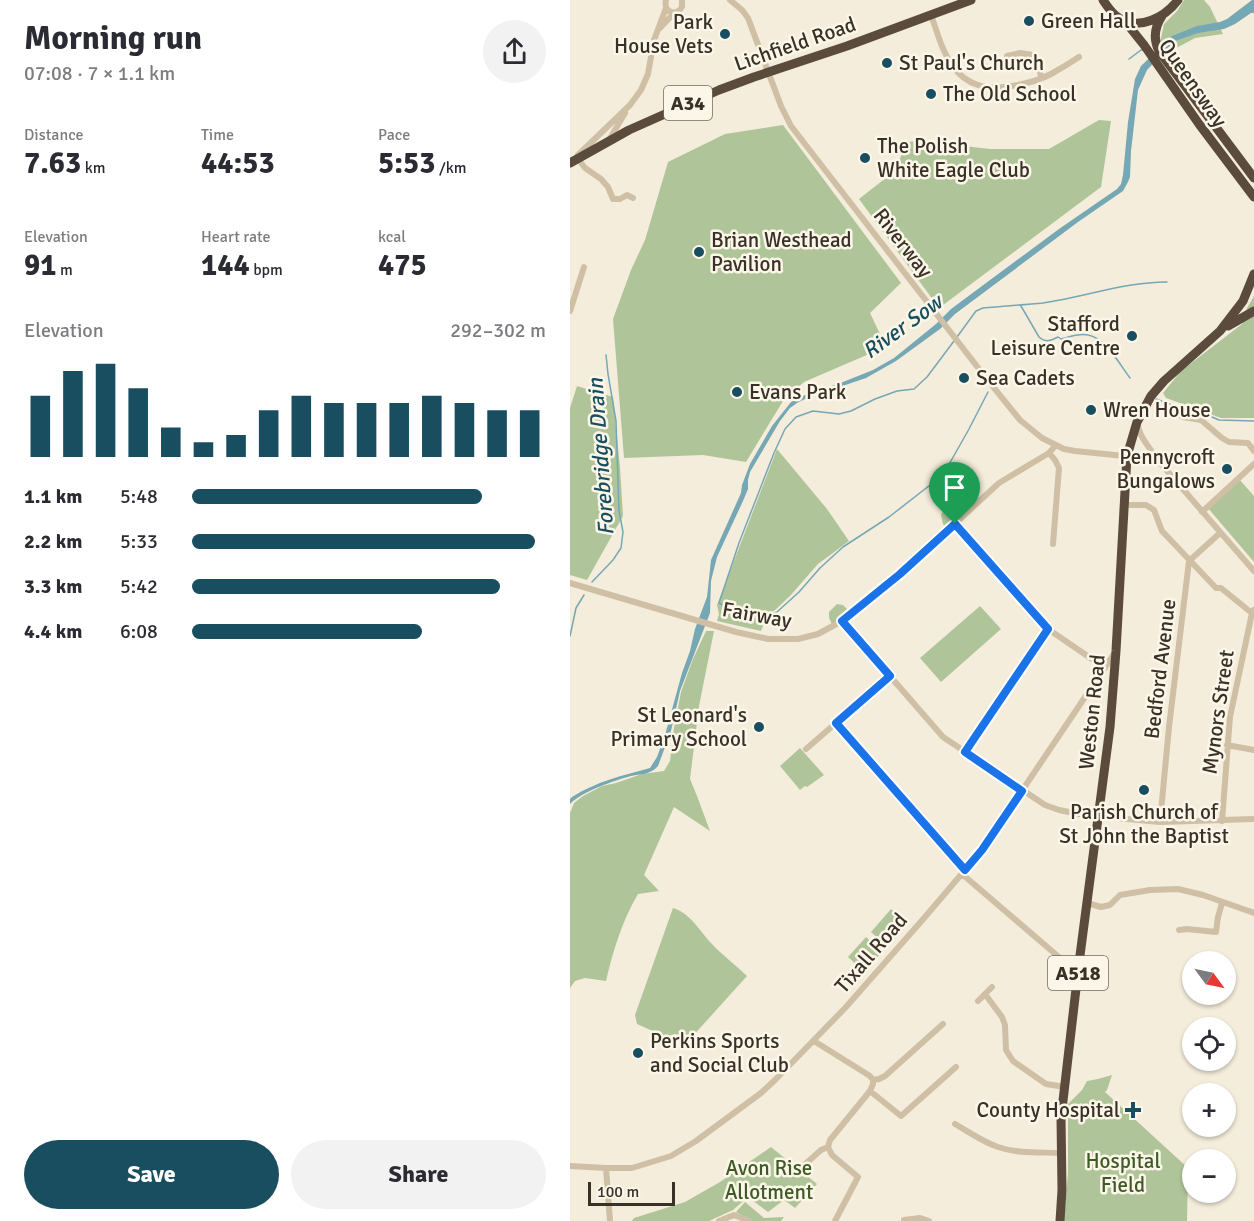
<!DOCTYPE html>
<html lang="en">
<head>
<meta charset="utf-8">
<style>
	:root { --surface:#fff; --page:#f2f2f3; --text:#2b2b33; --muted:#7c7c81; --accent:#184e5f }
	body { margin:0; font-family:Signika,sans-serif; background:var(--page); color:var(--text); height:100vh; display:flex; flex-direction:column; font-size:22px; white-space:nowrap }
	* { box-sizing:border-box; margin:0 }
	p { font-size:20px; color:var(--muted) }
	.icon { flex:none; width:33px; height:33px; fill:none; stroke:currentColor; stroke-width:2; stroke-linecap:round; stroke-linejoin:round }
	.map { position:relative; flex:1; overflow:hidden }
	.details { display:flex; flex-direction:column; background:var(--surface); width:570px }
	.details>* { flex:none }
	.needle { width:39px; rotate:123deg }
	.buttons { position:absolute; left:612px; top:951px; display:grid; gap:12px }
	.buttons a { display:grid; place-items:center; width:54px; height:54px; border-radius:50%; background:var(--surface); box-shadow:0 2px 4px #0004; font-size:30px }
	.scale { position:absolute; left:18px; bottom:15px; width:87px; box-sizing:border-box; padding-left:6px; border:3px solid #393027; border-top:0; font-size:16px; line-height:21px; white-space:nowrap; color:#393027; -webkit-text-stroke:4px #fbf6e8; paint-order:stroke }
	.pin { position:absolute; display:grid; place-items:center; width:51px; height:51px; color:#fff; margin:-62px -26px; border-radius:50% 50% 50% 0; rotate:-45deg; box-shadow:0 0 6px #0007 }
	.pin .icon { rotate:45deg }
	.round { display:grid; place-items:center; flex:none; width:63px; height:63px; border-radius:32px; background:var(--page) }
	.summary { display:flex; align-items:center; justify-content:space-between; height:102px; padding:0 24px }
	h1 { font-size:33px; font-weight:700; line-height:45px }
	.metrics { display:grid; grid-template-columns:repeat(3,1fr); gap:9px; height:102px; padding:6px 24px }
	.metrics div { display:grid; align-content:center }
	.metrics b { font-size:30px; font-weight:700 }
	.metrics small { font-size:16px; font-weight:400 }
	.metrics p { font-size:16px }
	.chart { height:168px; padding:12px 24px }
	.chart p { display:flex; justify-content:space-between }
	.chart svg { width:100%; height:108px; margin-top:6px; stroke:var(--accent); stroke-width:6 }
	.primary-button { display:flex; gap:12px; margin-top:auto; padding:12px 24px }
	.primary-button a { flex:1; height:69px; border-radius:36px; background:var(--accent); color:#fff; font-size:24px; font-weight:700; line-height:69px; text-align:center }
	.primary-button a+a { background:var(--page); color:var(--text) }
	ul { padding:0 24px; list-style:none; font-size:20px }
	li { display:grid; grid-template-columns:96px 72px 1fr; align-items:center; height:45px }
	li i { height:15px; border-radius:8px; background:var(--accent) }
	main { display:flex; flex:1; min-height:0 }
	.map>svg:first-child { display:block }
	.green { fill:#afc599 }
	.water { fill:#76a7b5 }
	.lines { fill:none; stroke-linecap:round; stroke-linejoin:round }
	.stream { stroke:#76a7b5; stroke-width:1.5 }
	.minor { stroke:#cebfa5; stroke-width:6 }
	.highway { stroke:#5b4b3d; stroke-width:9 }
	.route-casing { stroke:#fff; stroke-width:12 }
	.route { stroke:#1a73e8; stroke-width:8 }
	.poi-dot { fill:#184e5f; stroke:#fbf6e8; stroke-width:2 }
	.labels { text-anchor:middle; stroke-width:5; stroke-linejoin:round; paint-order:stroke }
	.shield { fill:#fbf6e8; stroke:#736b61; stroke-width:1.5 }
	.shield-label { font-size:20px; font-weight:bold; fill:#393027 }
	.poi-label { font-size:21px; fill:#393027; stroke:#fbf6e8; text-anchor:start }
	.street-label { font-size:21px; fill:#393027; stroke:#fbf6e8 }
	.park-label { font-size:21px; fill:#3f5a28; stroke:#fbf6e8 }
	.water-label { font-size:22px; font-style:italic; fill:#184e5f; stroke:#fbf6e8 }
</style>
</head>
<body>
<main>
<section class="details">
<div class="summary"><div><h1>Morning run</h1><p>07:08 · 7 × 1.1 km</p></div><a class="round"><svg class="icon" aria-label="share" viewBox="0 0 24 24"><path d="M12 15V3M7 8l5-5 5 5M5 13v7h14v-7"/></svg></a></div>
<div class="metrics">
<div><p>Distance</p><b>7.63<small> km</small></b></div>
<div><p>Time</p><b>44:53</b></div>
<div><p>Pace</p><b>5:53<small> /km</small></b></div>
</div>
<div class="metrics">
<div><p>Elevation</p><b>91<small> m</small></b></div>
<div><p>Heart rate</p><b>144<small> bpm</small></b></div>
<div><p>kcal</p><b>475</b></div>
</div>
<div class="chart"><p><span>Elevation</span>292–302 m</p>
<svg viewBox="0 0 160 44" preserveAspectRatio="none"><path d="M5 44V19M15 44V9M25 44V6M35 44V16M45 44V32M55 44V38M65 44V35M75 44V25M85 44V19M95 44V22M105 44V22M115 44V22M125 44V19M135 44V22M145 44V25M155 44V25"/></svg>
</div>
<ul>
<li><b>1.1 km</b>5:48<i style="width:82%"></i></li>
<li><b>2.2 km</b>5:33<i style="width:97%"></i></li>
<li><b>3.3 km</b>5:42<i style="width:87%"></i></li>
<li><b>4.4 km</b>6:08<i style="width:65%"></i></li>
</ul>
<div class="primary-button"><a>Save</a><a>Share</a></div>
</section>
<div class="map">
<svg width="684" height="1221" viewBox="0 0 684 1221">
	<rect width="100%" height="100%" fill="#f4eddb"/>
	<!-- green -->
	<path class="green" d="M614,0H634L640,7L653,34L625,38L597,53L590,43L594,24L607,11Z
		M529,120L541,121L531,187L369,308L289,199L326,170L336,142L350,141L420,149H479Z
		M213,125L331,283L300,313L310,334L313,348L234,382L213,401L176,462L133,455L54,458L43,319L61,270L75,240L98,162L155,134Z
		M684,296V418H651L596,398L593,393L611,371L672,324L677,308Z
		M7,386L43,397L50,467L53,516L17,580L0,575V408Z
		M207,449L257,509L279,541L248,564L220,596L205,610L197,615L191,631L147,621L149,614L147,605Z
		M669,479L684,496V562L637,507Z
		M384,508L393,515L377,529L373,524L371,515L373,511Z
		M267,604L273,605L280,612L262,624L259,618V612Z
		M410,606L431,629L371,682L350,658Z
		M136,631H144L129,706L120,779L127,796L140,831L104,807L74,875L89,891L68,894C52,921 43,951 36,981L15,978L5,981L0,988V813L4,803L13,796L32,786L46,783L72,774L94,771L100,761L104,728L111,692L123,659Z
		M230,748L254,775L237,787L235,786L230,790L210,766Z
		M103,908C119,912 130,931 141,943C152,955 166,965 177,976L121,1038L105,1034L96,1037L67,1024L65,1015Z
		M321,909L337,924L317,946L301,932Z
		M296,937L312,952L294,972L278,957Z
		M542,1075L537,1090L535,1092L618,1168L617,1221H494L498,1173V1104L512,1090L517,1081L528,1079Z
		M201,1147L247,1184L225,1208L214,1200L198,1212L178,1197L163,1210L139,1221H62L64,1218L115,1202L150,1182Z
		M175,1202L194,1218L214,1217L211,1221H182L166,1212Z"/>
	<!-- water -->
	<path class="water" d="M682,0H684V13H681L665,24L654,29L628,33L605,41L577,70L568,90L561,151L560,177L558,182L553,191L508,222L385,314L370,329L326,361L296,378L237,398L227,403L220,408L210,421L180,472L178,480V489L173,501L147,557L141,581L140,613L110,691L101,731L88,766C80,775 71,774 61,776C43,781 13,791 0,804V799L2,797C25,782 54,775 80,768L87,757L95,735L112,673L120,651L125,629L137,597L141,560L171,493L172,485L180,464L202,426L221,402L235,395L273,382L303,370L324,358L366,324L381,309L489,229L547,189L551,184L553,175L558,122L565,79L571,66L602,36L627,26L650,22L657,19Z"/>
	<g class="lines">
		<!-- stream -->
		<path class="stream" d="M559,59L571,50H573
			M451,306L469,337C476,343 480,341 488,337L491,339C499,337 509,333 518,335C536,338 550,365 560,378
			M387,337L406,311L413,308C433,306 453,305 473,303C515,297 555,282 597,282
			M384,341L357,377L344,389L327,391L305,399L281,411L269,414L243,411L226,417L215,429L204,453L169,543L149,603L160,609L195,617L207,612L229,592L250,568L273,547L319,517L373,475L399,429L418,392
			M586,399L610,408L635,414L649,420L684,421
			M22,582L43,560L51,548L53,532L49,511L46,421L38,374L36,355
			M0,636L6,608L14,595"/>
		<!-- minor -->
		<path class="minor" d="M96,0C93,12 106,17 112,7V0
			M160,0L172,10L178,18L211,106L221,126L416,378L450,420L472,438L494,449L505,451L584,459L592,465L684,571
			M361,15C367,31 372,52 383,66C389,75 398,82 408,85C427,92 464,83 481,74C490,69 500,63 509,57
			M90,28L104,13
			M437,56L450,53L463,55L469,64L471,78
			M39,140L55,113
			M8,155L60,105L71,90L78,74L84,40L96,8
			M8,159L15,168L31,179L38,187L43,199H50L57,195L63,198
			M0,311L14,267
			M606,412L613,417L631,420L652,438L659,442L678,443L684,451
			M568,426C570,440 582,448 587,461
			M479,453L485,460L489,468L483,544
			M554,505H576L584,510L592,531L646,588H651L683,614
			M632,512L684,464
			M385,524L478,629L535,668
			M0,583L166,632L198,639H228L248,634L272,621L283,613L330,574L429,483L479,453L486,445
			M272,621L373,737L475,805L489,810L514,815L590,822L684,819
			M266,723L395,870
			M657,745L684,750
			M236,749L320,676
			M395,752L478,629
			M652,821L660,717L682,613L684,610
			M590,822L599,727L619,561L650,533
			M392,874L490,958L495,960L509,963
			M517,903L531,907L540,905L550,895L580,890L608,889L633,895L684,913
			M609,930L617,929L646,932L648,917L652,903
			M422,987L415,994L432,1017L435,1025L436,1050L443,1061L476,1084L495,1087
			M408,1001L415,994
			M244,1041L300,1076L303,1080L309,1079L315,1076L373,1024
			M300,1091L331,1116L386,1067
			M385,1124C399,1132 413,1142 428,1147C448,1154 470,1152 491,1153
			M258,1147L262,1155L288,1177L265,1221
			M0,1166L36,1168H62L101,1156L126,1141L191,1093L205,1080L276,1007L355,917L412,850L544,654
			M232,1167L251,1150L258,1147L260,1140L300,1091L303,1084V1080
			M36,1168L40,1221
			M334,1220L350,1218L359,1221
			M149,1221L164,1215L179,1221"/>
		<!-- highway -->
		<path class="highway" d="M533,0C537,6 542,14 549,18C570,31 595,17 608,0
			M592,16C584,28 583,39 589,51L684,178
			M554,20L574,45L629,124L684,197
			M0,163L59,130L149,90L184,77L277,46L401,0
			M658,326L684,311
			M490,1221L492,1190L491,1118L509,963L540,727L546,651L557,456L567,422L581,396L594,381L650,331L673,301L684,274"/>
	</g>
	<g class="lines">
		<!-- route casing -->
		<g class="route-casing">
			<path id="route" d="M385,524L478,629L395,752L452,791L412,850L395,870L266,723L320,676L272,621L330,574Z"/>
		</g>
		<!-- route -->
		<use href="#route" class="route"/>
	</g>
	<!-- markers -->
	<g class="poi-dot">
		<circle cx="459" cy="21" r="6"/>
		<circle cx="155" cy="34" r="6"/>
		<circle cx="317" cy="63" r="6"/>
		<circle cx="361" cy="94" r="6"/>
		<circle cx="295" cy="158" r="6"/>
		<circle cx="129" cy="252" r="6"/>
		<circle cx="562" cy="336" r="6"/>
		<circle cx="394" cy="378" r="6"/>
		<circle cx="167" cy="392" r="6"/>
		<circle cx="521" cy="410" r="6"/>
		<circle cx="657" cy="469" r="6"/>
		<circle cx="189" cy="727" r="6"/>
		<circle cx="574" cy="790" r="6"/>
		<circle cx="68" cy="1053" r="6"/>
		<path d="M560 1101h6v6h6v6h-6v6h-6v-6h-6v-6h6z"/>
	</g>
	<g class="labels">
		<!-- shield labels -->
		<g class="shield">
			<rect x="94" y="86" width="48" height="34" rx="4.5"/>
			<rect x="478" y="956" width="60" height="34" rx="4.5"/>
		</g>
		<g class="shield-label">
			<text x="118" y="110">A34</text>
			<text x="508" y="980">A518</text>
		</g>
		<!-- poi labels -->
		<g class="poi-label">
			<text x="471" y="28">Green Hall</text>
			<text x="143" y="29" text-anchor="end">Park<tspan x="143" dy="24">House Vets</tspan></text>
			<text x="329" y="70">St Paul's Church</text>
			<text x="373" y="101">The Old School</text>
			<text x="307" y="153">The Polish<tspan x="307" dy="24">White Eagle Club</tspan></text>
			<text x="141" y="247">Brian Westhead<tspan x="141" dy="24">Pavilion</tspan></text>
			<text x="550" y="331" text-anchor="end">Stafford<tspan x="550" dy="24">Leisure Centre</tspan></text>
			<text x="406" y="385">Sea Cadets</text>
			<text x="179" y="399">Evans Park</text>
			<text x="533" y="417">Wren House</text>
			<text x="645" y="464" text-anchor="end">Pennycroft<tspan x="645" dy="24">Bungalows</tspan></text>
			<text x="177" y="722" text-anchor="end">St Leonard's<tspan x="177" dy="24">Primary School</tspan></text>
			<text x="574" y="819" text-anchor="middle">Parish Church of<tspan x="574" dy="24">St John the Baptist</tspan></text>
			<text x="80" y="1048">Perkins Sports<tspan x="80" dy="24">and Social Club</tspan></text>
			<text x="550" y="1117" text-anchor="end">County Hospital</text>
		</g>
		<!-- street labels -->
		<g class="street-label">
			<text transform="translate(225 44) rotate(-19)" y="7">Lichfield Road</text>
			<text transform="translate(623 83) rotate(55)" y="7">Queensway</text>
			<text transform="translate(333 243) rotate(52)" y="7">Riverway</text>
			<text transform="translate(187 615) rotate(10)" y="7">Fairway</text>
			<text transform="translate(590 669) rotate(-83)" y="7">Bedford Avenue</text>
			<text transform="translate(522 712) rotate(-84)" y="7">Weston Road</text>
			<text transform="translate(648 712) rotate(-82)" y="7">Mynors Street</text>
			<text transform="translate(301 953) rotate(-49)" y="7">Tixall Road</text>
		</g>
		<!-- park labels -->
		<g class="park-label">
			<text x="553" y="1168">Hospital<tspan x="553" dy="24">Field</tspan></text>
			<text x="199" y="1175">Avon Rise<tspan x="199" dy="24">Allotment</tspan></text>
		</g>
		<!-- water labels -->
		<g class="water-label">
			<text transform="translate(332 326) rotate(-36)" y="8">River Sow</text>
			<text transform="translate(30 457) rotate(-94)" y="8">Forebridge Drain</text>
		</g>
	</g>
</svg>
<div class="buttons">
<a><svg class="needle" viewBox="-14 -14 28 28"><path d="M0-13l5 13h-10z" fill="#e53935"/><path d="M0 13l5-13h-10z" fill="#7c7c81"/></svg></a>
<a><svg class="icon" aria-label="locate" viewBox="0 0 24 24"><circle cx="12" cy="12" r="6"/><path d="M12 2v4M12 18v4M2 12h4M18 12h4"/></svg></a>
<a>+</a>
<a>−</a>
</div>
<div class="scale">100 m</div>
<div class="pin" style="left:385px;top:524px;background:#1e9e55"><svg class="icon" aria-label="arrive" viewBox="0 0 24 24"><path d="M6 21V4h12l-3 4 3 4H6"/></svg></div>
</div>
</main>
</body>
</html>
